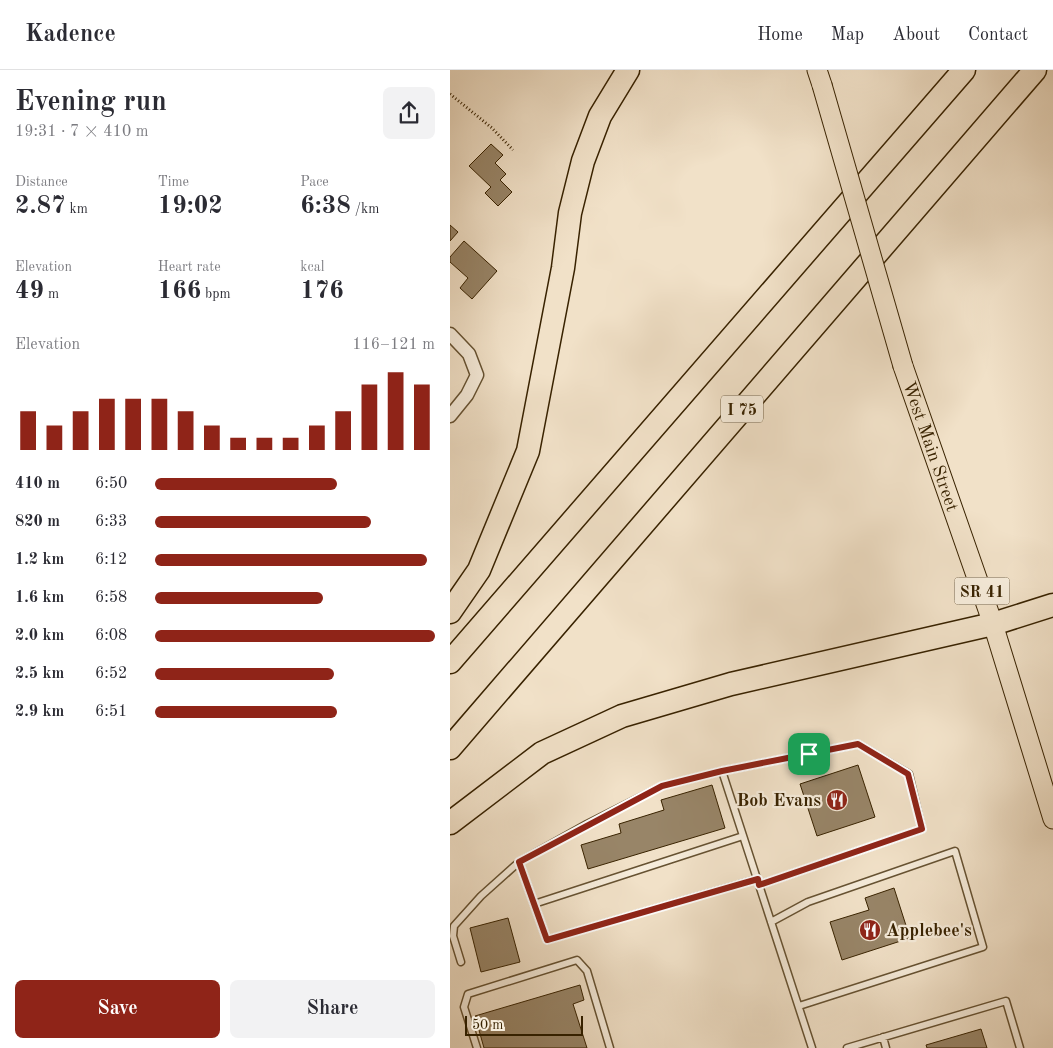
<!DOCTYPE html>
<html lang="en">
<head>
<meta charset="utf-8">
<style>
	:root { --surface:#fff; --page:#f2f2f3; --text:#2b2b33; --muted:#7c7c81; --line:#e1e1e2; --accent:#8f2418 }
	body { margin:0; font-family:"Old Standard TT",serif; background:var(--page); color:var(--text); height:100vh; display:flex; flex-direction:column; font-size:19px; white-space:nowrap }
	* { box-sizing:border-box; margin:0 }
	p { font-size:16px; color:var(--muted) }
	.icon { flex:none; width:28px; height:28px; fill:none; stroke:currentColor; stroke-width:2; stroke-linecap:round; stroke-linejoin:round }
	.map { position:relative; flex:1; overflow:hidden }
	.details { display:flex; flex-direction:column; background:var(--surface); width:450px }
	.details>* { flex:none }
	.scale { position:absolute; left:15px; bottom:12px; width:118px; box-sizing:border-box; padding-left:5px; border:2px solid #382200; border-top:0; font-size:14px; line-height:18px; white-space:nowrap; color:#382200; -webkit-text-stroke:4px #f6ecdb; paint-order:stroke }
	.pin { position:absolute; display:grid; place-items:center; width:42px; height:42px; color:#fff; margin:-21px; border-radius:10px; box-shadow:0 2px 8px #0006 }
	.round { display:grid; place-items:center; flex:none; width:52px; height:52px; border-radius:8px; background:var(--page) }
	.summary { display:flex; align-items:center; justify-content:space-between; height:85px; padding:0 15px }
	h1 { font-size:28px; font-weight:700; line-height:38px }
	.metrics { display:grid; grid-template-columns:repeat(3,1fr); gap:8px; height:85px; padding:5px 15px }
	.metrics div { display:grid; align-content:center }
	.metrics b { font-size:25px; font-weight:700 }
	.metrics small { font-size:14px; font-weight:400 }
	.metrics p { font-size:14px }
	.chart { height:140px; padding:10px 15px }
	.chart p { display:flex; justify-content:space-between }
	.chart svg { width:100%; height:90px; margin-top:5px; stroke:var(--accent); stroke-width:6 }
	.primary-button { display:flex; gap:10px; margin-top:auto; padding:10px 15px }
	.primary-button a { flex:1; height:58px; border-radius:8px; background:var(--accent); color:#fff; font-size:20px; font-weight:700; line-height:58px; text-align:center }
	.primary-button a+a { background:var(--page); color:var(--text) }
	ul { padding:0 15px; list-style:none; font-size:16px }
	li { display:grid; grid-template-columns:80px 60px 1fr; align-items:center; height:38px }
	li i { height:12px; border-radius:6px; background:var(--accent) }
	header { display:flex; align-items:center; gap:30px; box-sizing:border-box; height:70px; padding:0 25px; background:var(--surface); border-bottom:1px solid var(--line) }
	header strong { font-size:24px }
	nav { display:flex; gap:28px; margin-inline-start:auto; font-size:18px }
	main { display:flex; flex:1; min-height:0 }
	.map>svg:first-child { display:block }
	.building { fill:#988568; stroke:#382200 }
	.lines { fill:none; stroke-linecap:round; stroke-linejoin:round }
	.lane-casing { stroke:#665232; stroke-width:9 }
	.street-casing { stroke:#665232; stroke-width:15 }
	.primary-casing { stroke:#382200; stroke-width:21 }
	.highway-casing { stroke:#382200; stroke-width:25 }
	.path { stroke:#382200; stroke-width:3; stroke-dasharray:1 2.5; stroke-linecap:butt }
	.lane { stroke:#f6ecdb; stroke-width:6 }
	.street { stroke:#f6ecdb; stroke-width:12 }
	.primary { stroke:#f1e1c8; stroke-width:19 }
	.highway { stroke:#f1e1c8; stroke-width:22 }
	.primary-bridge-casing { stroke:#382200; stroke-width:21; stroke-linecap:butt }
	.primary-bridge { stroke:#f1e1c8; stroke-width:19 }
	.route-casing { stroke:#fff; stroke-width:10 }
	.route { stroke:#8f2418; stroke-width:6 }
	.labels { text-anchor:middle; stroke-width:4.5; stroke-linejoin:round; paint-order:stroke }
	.shield { fill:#f6ecdb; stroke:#715f42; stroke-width:1 }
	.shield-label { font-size:16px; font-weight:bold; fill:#382200 }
	.street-label { font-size:18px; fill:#382200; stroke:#f6ecdb }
	.poi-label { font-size:18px; font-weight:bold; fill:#382200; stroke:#f6ecdb; text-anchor:end }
</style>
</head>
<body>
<header>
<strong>Kadence</strong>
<nav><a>Home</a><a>Map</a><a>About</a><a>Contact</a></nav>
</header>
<main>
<section class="details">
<div class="summary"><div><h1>Evening run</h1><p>19:31 · 7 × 410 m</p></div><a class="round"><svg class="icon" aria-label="share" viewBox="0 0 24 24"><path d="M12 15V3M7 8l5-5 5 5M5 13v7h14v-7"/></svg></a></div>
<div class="metrics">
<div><p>Distance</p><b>2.87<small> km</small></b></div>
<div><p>Time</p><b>19:02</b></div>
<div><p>Pace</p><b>6:38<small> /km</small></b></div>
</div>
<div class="metrics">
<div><p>Elevation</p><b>49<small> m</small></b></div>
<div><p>Heart rate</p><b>166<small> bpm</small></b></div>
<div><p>kcal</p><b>176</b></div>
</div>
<div class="chart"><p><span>Elevation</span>116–121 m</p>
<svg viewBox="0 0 160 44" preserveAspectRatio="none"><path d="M5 44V25M15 44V32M25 44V25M35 44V19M45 44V19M55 44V19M65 44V25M75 44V32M85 44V38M95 44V38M105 44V38M115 44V32M125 44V25M135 44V12M145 44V6M155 44V12"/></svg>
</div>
<ul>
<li><b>410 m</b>6:50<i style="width:65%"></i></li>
<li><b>820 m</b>6:33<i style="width:77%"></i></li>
<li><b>1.2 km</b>6:12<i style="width:97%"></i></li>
<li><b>1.6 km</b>6:58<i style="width:60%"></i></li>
<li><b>2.0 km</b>6:08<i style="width:100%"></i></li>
<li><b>2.5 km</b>6:52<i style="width:64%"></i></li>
<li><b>2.9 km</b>6:51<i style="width:65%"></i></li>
</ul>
<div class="primary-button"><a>Save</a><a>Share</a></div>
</section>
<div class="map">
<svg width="603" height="978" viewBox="0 0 603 978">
	<rect width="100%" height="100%" fill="#f1e1c8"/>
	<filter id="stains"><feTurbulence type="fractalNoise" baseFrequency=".004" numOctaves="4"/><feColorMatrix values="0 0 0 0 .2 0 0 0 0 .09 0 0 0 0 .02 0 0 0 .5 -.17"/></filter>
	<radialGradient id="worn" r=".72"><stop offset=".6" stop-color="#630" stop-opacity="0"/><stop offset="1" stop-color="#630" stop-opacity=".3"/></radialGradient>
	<!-- building -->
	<path class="building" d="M41,74L53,85L45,93L56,104L50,110L62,122L48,136L35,123L41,117L19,96Z
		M0,155L8,162L0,171Z
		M14,171L47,201L22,229L10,218L18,208L0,192V187Z
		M408,695L425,747L367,766L350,714Z
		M262,715L275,758L138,799L131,775L171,763L169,754L214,740L211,730Z
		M444,818L460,868L392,890L380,852L419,840L415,828Z
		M58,848L70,892L31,902L20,858Z
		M130,915L134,930L123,934L137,978H34L25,946Z
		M531,959L537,978H477L476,975Z"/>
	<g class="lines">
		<!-- lane casing -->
		<g class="lane-casing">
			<path id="lane" d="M272,701L362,978
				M69,792L97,870L307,809
				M84,834L293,766
				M321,852L358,832L505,781L533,877L349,936
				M11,892L3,866L4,856L31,826L69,792L137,754L212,716L272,701L408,674L459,704L472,759L309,815
				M433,967L436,978
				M27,978L14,937L18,924L127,890L137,901L160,978
				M397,978L556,931L570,978"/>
		</g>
		<!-- street casing -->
		<g class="street-casing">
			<path id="street" d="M0,264L19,284L27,305L17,325L0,346"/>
		</g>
		<!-- primary casing -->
		<g class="primary-casing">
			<g id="primary">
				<path d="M367,0L372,15"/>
				<path id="s1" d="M453,296L543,554L603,749"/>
			</g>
		</g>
		<!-- highway casing -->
		<g class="highway-casing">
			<path id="highway" d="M0,542L29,500L78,381L113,198L120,143L133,91L150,46L178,0
				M0,592L514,0
				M0,678L585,0
				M0,753L92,683L172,646L281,614L543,554L603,535"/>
		</g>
		<!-- path -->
		<path class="path" d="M0,24L42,58L63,80"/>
		<!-- lane -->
		<use href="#lane" class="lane"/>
		<!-- street -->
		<use href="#street" class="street"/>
		<!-- primary -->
		<use href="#primary" class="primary"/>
		<!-- highway -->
		<use href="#highway" class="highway"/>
		<!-- primary-bridge casing -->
		<g class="primary-bridge-casing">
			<path id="primary-bridge" d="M372,15L453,296"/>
		</g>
		<!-- primary-bridge -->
		<use href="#primary-bridge" class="primary-bridge"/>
	</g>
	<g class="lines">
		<!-- route casing -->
		<g class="route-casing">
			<path id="route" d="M408,674L458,704L472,759L309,815L308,809L97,870L69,792L212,716L272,701Z"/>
		</g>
		<!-- route -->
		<use href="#route" class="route"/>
	</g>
	<!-- icons -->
	<defs>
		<g id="restaurant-disc" transform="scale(1.125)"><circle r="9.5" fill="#8f2418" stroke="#f6ecdb"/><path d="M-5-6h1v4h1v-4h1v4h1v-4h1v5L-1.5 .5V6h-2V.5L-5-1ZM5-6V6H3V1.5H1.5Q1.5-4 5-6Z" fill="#fff"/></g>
	</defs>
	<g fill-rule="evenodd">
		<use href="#restaurant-disc" x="387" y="730"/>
		<use href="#restaurant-disc" x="420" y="860"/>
	</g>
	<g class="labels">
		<!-- shield labels -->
		<g class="shield">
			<rect x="271" y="325.5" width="42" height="27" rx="4"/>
			<rect x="504.5" y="507.5" width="55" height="27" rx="4"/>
		</g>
		<g class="shield-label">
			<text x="292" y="345">I 75</text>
			<text x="532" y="527">SR 41</text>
		</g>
		<!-- street labels -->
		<g class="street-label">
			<text dy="6" stroke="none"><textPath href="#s1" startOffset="85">West Main Street</textPath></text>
		</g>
		<!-- poi labels -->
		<g class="poi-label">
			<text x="371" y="736">Bob Evans</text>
			<text x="436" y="866" text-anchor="start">Applebee's</text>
		</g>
	</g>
	<rect width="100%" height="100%" filter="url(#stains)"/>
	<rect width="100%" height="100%" fill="url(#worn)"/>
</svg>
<div class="scale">50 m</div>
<div class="pin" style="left:359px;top:684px;background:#1e9e55"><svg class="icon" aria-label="arrive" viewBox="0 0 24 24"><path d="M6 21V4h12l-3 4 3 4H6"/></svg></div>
</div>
</main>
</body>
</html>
